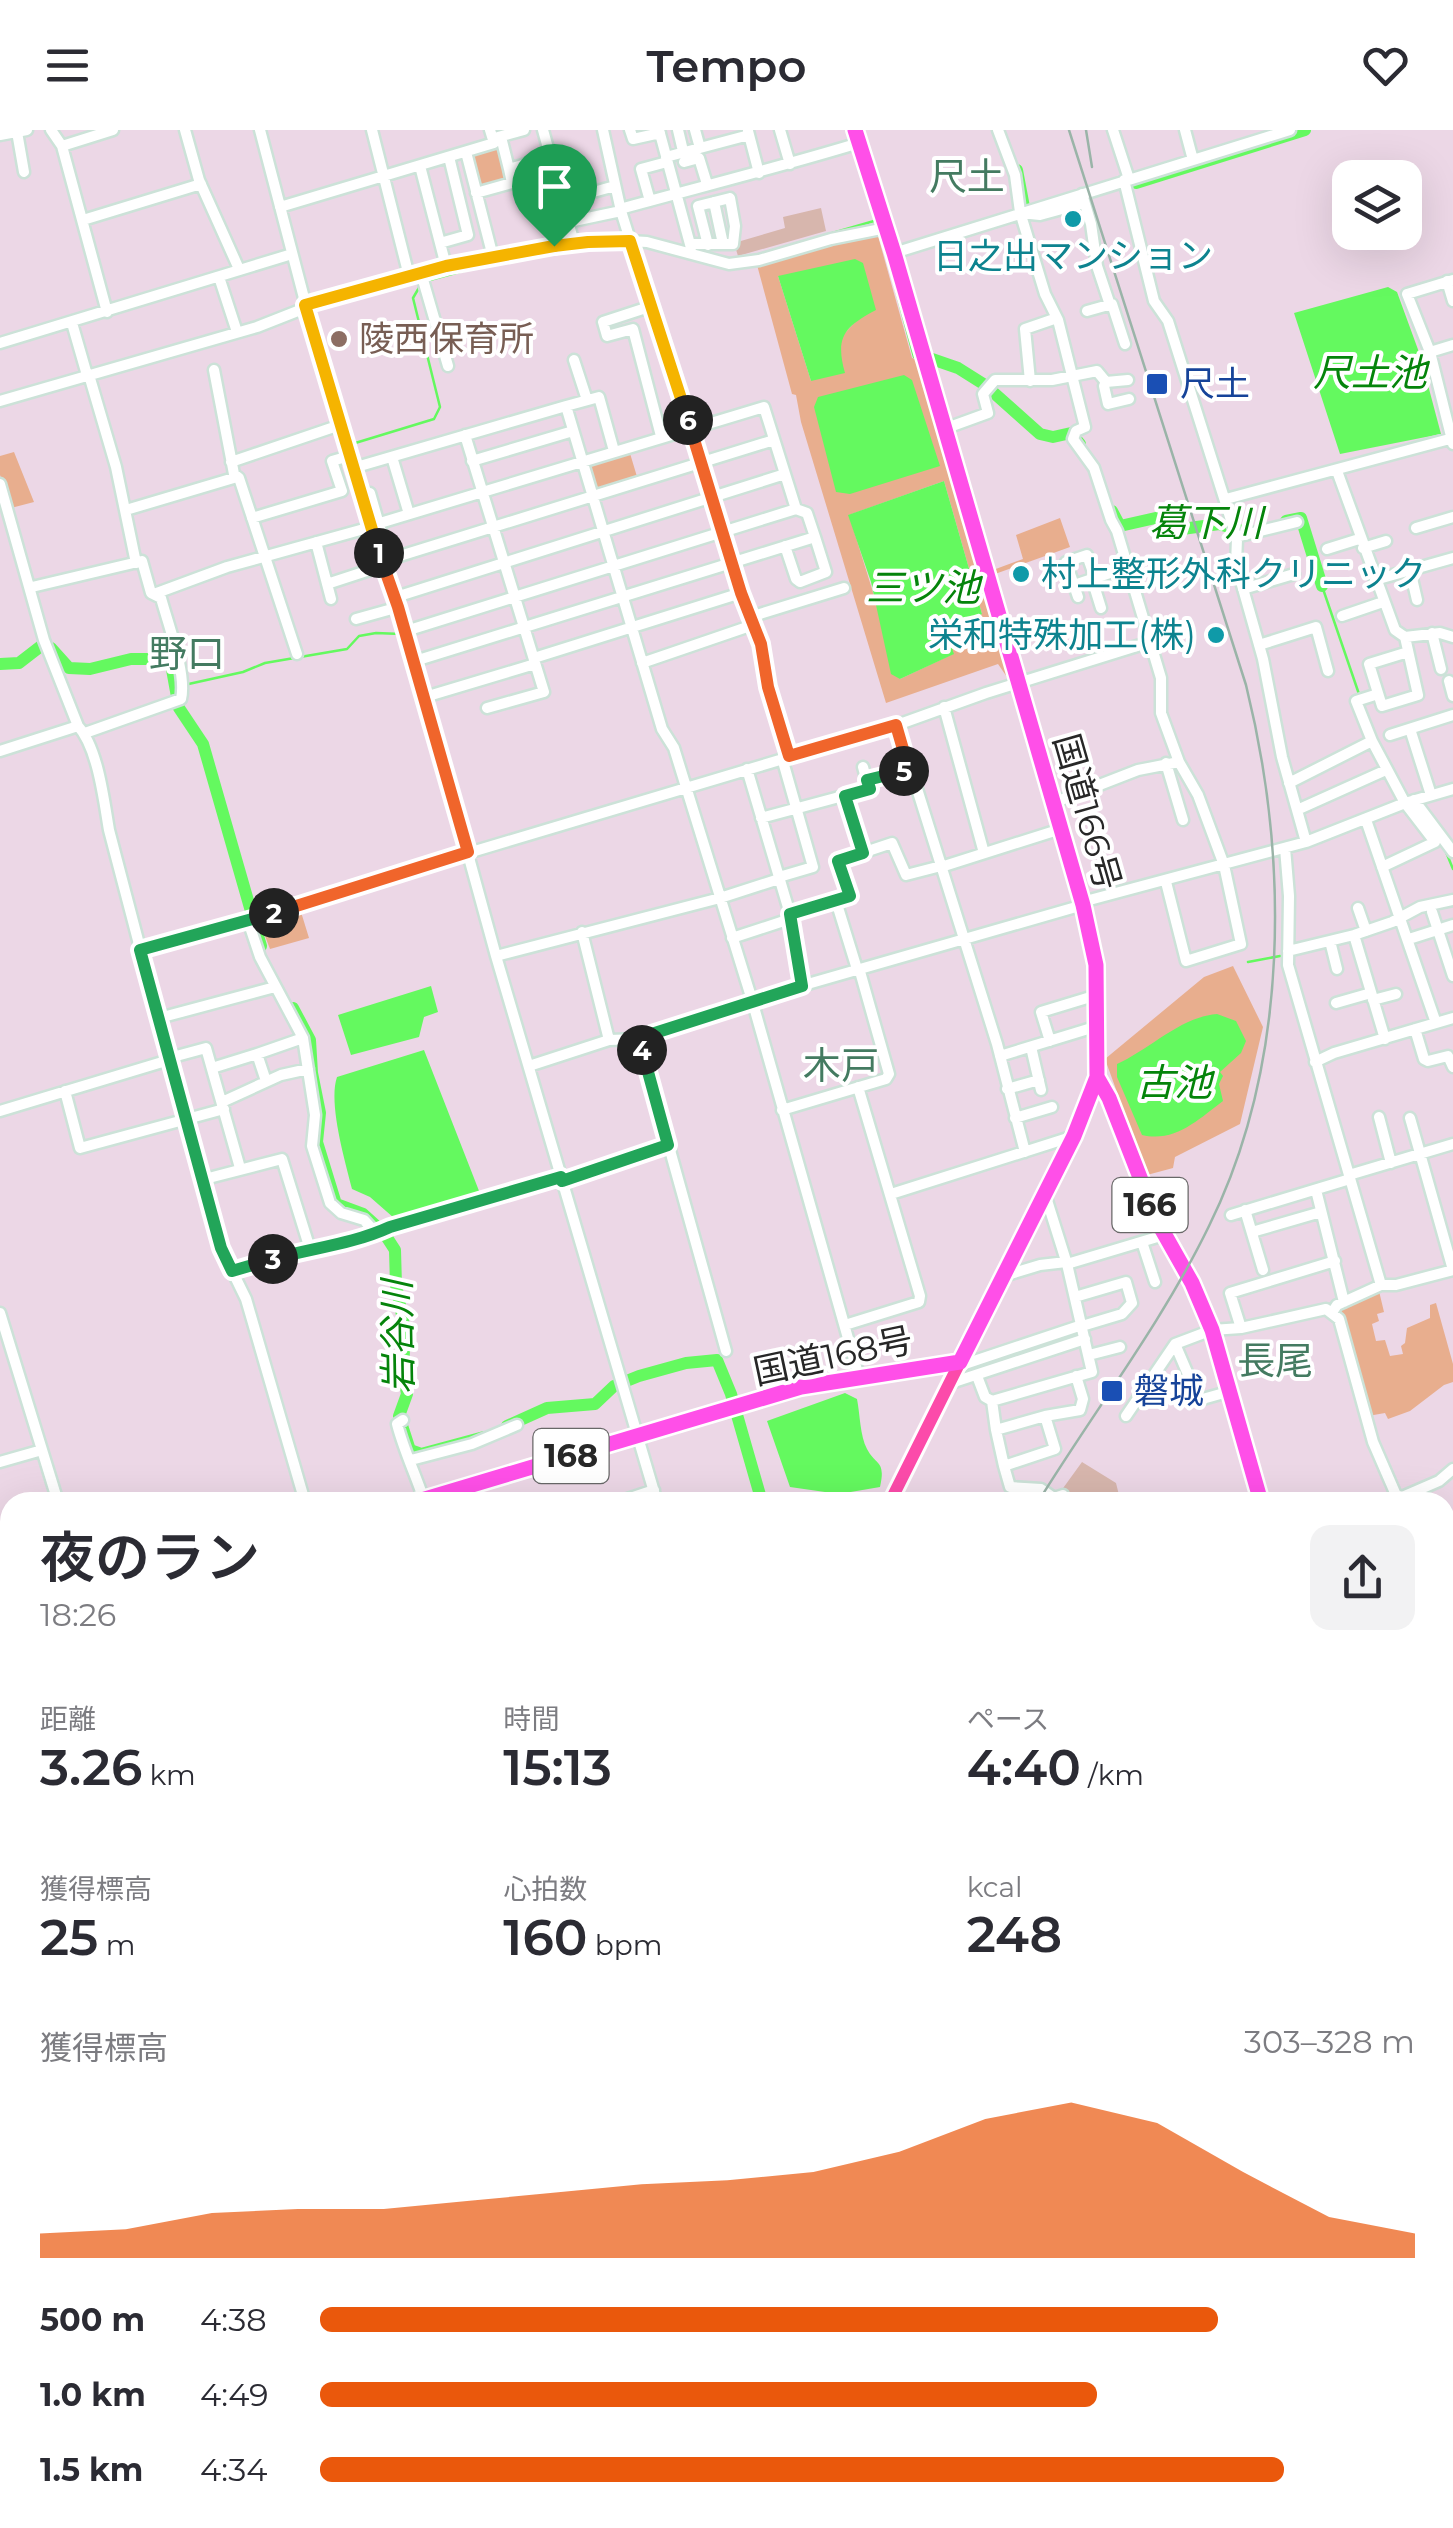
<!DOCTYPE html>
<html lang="ja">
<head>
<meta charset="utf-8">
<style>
	:root { --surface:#fff; --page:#f2f2f3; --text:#2b2b33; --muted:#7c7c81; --accent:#ea580c }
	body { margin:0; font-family:Montserrat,"Noto Sans JP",sans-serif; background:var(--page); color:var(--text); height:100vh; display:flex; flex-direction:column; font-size:38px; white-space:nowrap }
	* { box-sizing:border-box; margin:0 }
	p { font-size:32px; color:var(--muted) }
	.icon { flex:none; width:55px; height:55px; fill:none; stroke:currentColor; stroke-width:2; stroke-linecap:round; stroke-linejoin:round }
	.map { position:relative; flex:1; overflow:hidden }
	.sheet { position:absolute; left:0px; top:1362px; width:1455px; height:1038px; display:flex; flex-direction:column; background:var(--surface); border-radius:30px 30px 0 0; box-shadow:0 10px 40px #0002 }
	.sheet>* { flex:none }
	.controls { position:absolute; left:1332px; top:30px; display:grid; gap:20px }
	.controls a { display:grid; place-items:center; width:90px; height:90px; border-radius:20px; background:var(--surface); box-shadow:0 10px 40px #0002; font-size:50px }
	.pin { position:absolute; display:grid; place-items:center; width:85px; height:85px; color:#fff; margin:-102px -42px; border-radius:50% 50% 50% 0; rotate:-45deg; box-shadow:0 0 10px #0007 }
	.pin .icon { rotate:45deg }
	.km { position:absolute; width:50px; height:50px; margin:-25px; border-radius:50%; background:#222; color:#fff; font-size:28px; line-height:50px; text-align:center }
	.round { display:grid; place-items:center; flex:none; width:105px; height:105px; border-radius:20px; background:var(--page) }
	.overview { display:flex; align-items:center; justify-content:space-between; height:170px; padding:0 40px }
	h1 { font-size:55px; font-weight:600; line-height:75px }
	.figures { display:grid; grid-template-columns:repeat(3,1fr); gap:15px; height:170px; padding:10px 40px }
	.figures div { display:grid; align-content:center }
	.figures b { font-size:50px; font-weight:600 }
	.figures small { font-size:28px; font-weight:400 }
	.figures p { font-size:28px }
	.chart { height:280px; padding:20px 40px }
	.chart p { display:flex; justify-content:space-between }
	.chart svg { width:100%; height:180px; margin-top:10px; fill:var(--accent); opacity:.7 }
	ul { padding:0 40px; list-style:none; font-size:32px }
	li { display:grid; grid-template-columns:160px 120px 1fr; align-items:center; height:75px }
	li i { height:25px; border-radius:12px; background:var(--accent) }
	header { display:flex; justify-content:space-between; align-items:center; height:130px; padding:0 40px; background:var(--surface); font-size:45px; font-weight:600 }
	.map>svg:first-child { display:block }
	.green { fill:#e8ae8e; fill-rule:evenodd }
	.cemetery { fill:#d7b6ad }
	.water { fill:#64f95f }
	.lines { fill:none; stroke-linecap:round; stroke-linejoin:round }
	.stream { stroke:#64f95f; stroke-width:2.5 }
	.river { stroke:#64f95f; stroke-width:12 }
	.minor-casing { stroke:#cce2d8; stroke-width:15 }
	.major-casing { stroke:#fff; stroke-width:18 }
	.highway-casing { stroke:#fff; stroke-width:20 }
	.minor { stroke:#fff; stroke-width:10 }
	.major { stroke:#fc4baa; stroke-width:12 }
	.highway { stroke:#ff4fe8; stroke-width:15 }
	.rail { stroke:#9ab4a8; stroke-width:2.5 }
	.split-1-casing { stroke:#fff; stroke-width:20 }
	.split-2-casing { stroke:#fff; stroke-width:20 }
	.split-3-casing { stroke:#fff; stroke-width:20 }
	.split-4-casing { stroke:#fff; stroke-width:20 }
	.split-5-casing { stroke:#fff; stroke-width:20 }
	.split-6-casing { stroke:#fff; stroke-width:20 }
	.split-7-casing { stroke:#fff; stroke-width:20 }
	.split-1 { stroke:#f5b400; stroke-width:12 }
	.split-2 { stroke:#f0652b; stroke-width:12 }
	.split-3 { stroke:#22a559; stroke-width:12 }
	.split-4 { stroke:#22a559; stroke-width:12 }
	.split-5 { stroke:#22a559; stroke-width:12 }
	.split-6 { stroke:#f0652b; stroke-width:12 }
	.split-7 { stroke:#f5b400; stroke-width:12 }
	.culture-dot { fill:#0f9aa8; stroke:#fff; stroke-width:4 }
	.education-dot { fill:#8d6e63; stroke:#fff; stroke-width:4 }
	.transit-dot { fill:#1a4fb4; stroke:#fff; stroke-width:4 }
	.labels { text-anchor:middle; stroke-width:8; stroke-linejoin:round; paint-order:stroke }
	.shield { fill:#fff; stroke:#686868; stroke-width:2.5 }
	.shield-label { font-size:32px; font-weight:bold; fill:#272727 }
	.culture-label { font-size:35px; fill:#0d838f; stroke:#fff }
	.education-label { font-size:35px; fill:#785e54; stroke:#fff; text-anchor:start }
	.transit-label { font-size:35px; fill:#164399; stroke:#fff; text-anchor:start }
	.street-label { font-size:35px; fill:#272727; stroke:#fff }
	.neighbourhood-label { font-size:38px; fill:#447b61; stroke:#fff }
	.water-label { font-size:38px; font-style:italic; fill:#05840b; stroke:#fff }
</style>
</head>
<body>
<header><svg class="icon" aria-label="menu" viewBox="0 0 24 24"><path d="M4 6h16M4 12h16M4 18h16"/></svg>Tempo<svg class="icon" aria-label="heart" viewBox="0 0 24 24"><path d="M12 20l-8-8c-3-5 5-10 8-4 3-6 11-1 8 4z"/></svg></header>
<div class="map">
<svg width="1453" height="2398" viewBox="0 0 1453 2398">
	<rect width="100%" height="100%" fill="#ecd7e6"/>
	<!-- green -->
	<path class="green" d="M500,14L509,51L478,59L469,24Z
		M874,104L878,106L912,228L919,230L1011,546L1007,547L998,534L886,573L801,292L796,265L792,264L757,135L827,114ZM778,146L857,190L842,206L839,221L811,251ZM944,351L982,484C966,495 946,502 953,524L900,549L849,385Z
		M629,320L638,350L595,363L585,332Z
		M14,322L34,372L11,378L0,345V326Z
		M1060,388L1070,417L995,444L993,440L1023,429L1016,405Z
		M301,782L309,808L270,819L260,793Z
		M1233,836L1263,897L1240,994L1175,1027L1173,1038L1147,1045L1105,929L1204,847Z
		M1379,1161L1384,1182L1377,1184L1379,1191L1372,1194L1376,1211L1385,1210L1390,1226L1403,1224L1401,1216L1405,1213L1407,1198L1430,1188V1175L1436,1173L1453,1234V1252L1444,1255L1410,1281L1388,1289L1385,1283L1368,1286L1341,1181V1175Z
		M1445,2152L1453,2160V2398H1244L1238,2390H1445Z"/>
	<!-- cemetery -->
	<path class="cemetery" d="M821,78L826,101L738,126L734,113L785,98L783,87Z
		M1082,1332L1116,1353L1119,1365L1116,1372H1053Z"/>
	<!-- water -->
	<path class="water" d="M855,129L863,133L876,180C844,197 835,207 845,243L811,251L778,146Z
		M1388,157L1397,162L1420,225L1441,304L1340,324L1294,183Z
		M904,245L912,250L940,336L850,364L836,362L814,277L818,267Z
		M944,351L982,484C967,494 945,502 954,524L900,549L891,544L871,452L848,385Z
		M431,856L438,882L424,887L419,907L351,925L338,885Z
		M1217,884L1236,891L1246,911L1241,923L1220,942L1223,946L1219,954L1223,971C1199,989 1175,1013 1142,1005L1117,947V934C1149,920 1180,887 1217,884Z
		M424,920L481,1066L394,1088L370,1067L352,1059C345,1031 328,973 337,947Z
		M845,1263L857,1269C860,1284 860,1306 867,1319C876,1336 886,1330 880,1357L839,1364L790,1357L767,1291Z"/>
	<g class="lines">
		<!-- stream -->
		<path class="stream" d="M599,107L626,106
			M882,108L914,227
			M756,125L874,91
			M426,151L500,131
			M356,329L352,314L434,289L440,277L413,168L420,156
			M1322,456L1360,567
			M184,555L243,542L265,533L347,519L359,506L376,503L401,504
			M1363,574L1377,609L1407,666
			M1444,717L1453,739
			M1248,832L1280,826
			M0,1679L10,1686"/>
		<!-- river -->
		<path class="river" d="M1017,40L1024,77
			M1136,53L1305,0
			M929,228L958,238L985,255L1040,304L1053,307L1071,303L1080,314
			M1112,381L1120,396L1160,387L1182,399L1219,394L1242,401
			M1286,391L1301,388L1322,456
			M0,534L19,533L41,516L51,518L69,538L90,539L131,529H167L171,534L179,578L203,614L261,816
			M293,878L310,910L312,943L320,983L317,1012L336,1074L363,1084L384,1103L395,1120L396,1155L405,1200L403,1240L407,1264L399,1286L410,1320L421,1324L484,1307
			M507,1296L547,1278L595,1274L614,1256L639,1246L686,1233L717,1230L731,1264L762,1372
			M900,1371L909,1372
			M872,1372L882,1371
			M1445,1484L1453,1483
			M1445,2168L1453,2174
			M491,2392L508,2393L511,2390"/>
		<!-- minor casing -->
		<g class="minor-casing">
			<path id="minor" d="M51,0L62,16L107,182
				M185,0L199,50L239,139
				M260,0L326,252L415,531L496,826L657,1372
				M372,0L409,146
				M543,0L574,113
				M603,0L621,81L741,463C762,516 773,572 789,626
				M630,0L633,9L660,3
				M659,0L691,118
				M678,0L683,21
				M695,0L700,18
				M780,0L790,34
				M998,0L1015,45L1020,82L1045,164L1058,190L1085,297L1076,301L1073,309L1094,338L1111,390L1117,401L1161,548V583L1179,632L1198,665L1224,735L1241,814L1186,831L1166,752
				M1113,0L1129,49
				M1185,0L1193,30
				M748,1L759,43
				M17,2L24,42
				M0,5L27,0
				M498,7L524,0
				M501,7L509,39L526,34L539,77L615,56
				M62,16L113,0
				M466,22L493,127
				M666,27L749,5
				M684,32L699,28L707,54
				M420,36L446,136
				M1124,50L1154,171L1168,191L1237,409L1236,434L1263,529L1282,627L1306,712
				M476,63L512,53L509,39
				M1082,64L1091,94L1097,136L1110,175
				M650,71L641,39L667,32
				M714,72L723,114
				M280,77L494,13L490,0
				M620,79C700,57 780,37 859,13
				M1021,83L1040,85L1084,73
				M83,90L201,54
				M569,92L621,81
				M440,113L468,105L449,27
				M690,114H733L735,96L730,68L698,76L708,115
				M894,123L1290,0
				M421,143L448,236
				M219,147L237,202
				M1447,151L1453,171
				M652,176L603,192L607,206L633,199L661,306
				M1087,181L1112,174L1125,214
				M72,193L87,245
				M0,213L292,124
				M1430,222L1453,215
				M574,230L587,270
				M214,240L234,344L239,348L297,524
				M89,245L116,337L136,433
				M1030,251L1025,199L1057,188
				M1106,252L1104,256L1108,274L1129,269
				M0,271L257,197L346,162L493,127L588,112L630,111L647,112L729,134L759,130L831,109L886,98
				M566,276L599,267L614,321
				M944,299L988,283L983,264L995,250H1052L1097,241L1106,252L1128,250
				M465,305L544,562L487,578
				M1453,314L1430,222L1407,164L1453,150
				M392,327L409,384
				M472,331L573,301
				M231,332L340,295
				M353,338L566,276L662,599L674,618L752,870L859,1247
				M1337,341L1395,500L1405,507L1440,503L1453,507
				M0,354L44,510L78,596C98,618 104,671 109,700L201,1050L221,1118L246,1169L305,1372
				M370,363L390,433
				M1226,369L1453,308
				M126,380L237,347
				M252,388L342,361L332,331L349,326
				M380,393L764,277L796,379L807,383L815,407L415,531
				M1416,398L1453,387
				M1236,407L1297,392
				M316,412L331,469
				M785,416L796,449L800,452L826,442L815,407
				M1363,418L1386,411
				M1327,419L1359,409
				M390,429L774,310
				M1410,440L1417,470
				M1092,449L1101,478
				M1375,450L1453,428
				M327,454L382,436
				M1074,455L1128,437
				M32,457L142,431L151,463L161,468C168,494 187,544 181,569L85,603
				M1243,459L1294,444
				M154,464L227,437L371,397
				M396,467L785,344
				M1078,467L1066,432L1087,425L1095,448
				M1342,486L1383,472
				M750,487L844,458
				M356,489L399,477
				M406,501L796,379
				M1432,503L1441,539
				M1405,507L1418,565L1382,576L1369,534L1408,522
				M1259,515L1316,497L1328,541
				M534,528L741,463
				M642,533L753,495
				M1449,551L1453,566
				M1378,564L1356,571L1372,611L1405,673L1435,712L1382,737
				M425,567L535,534
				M944,577L984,723
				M897,595L997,914L1025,1022
				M1410,599L1431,665
				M1390,605L1453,585
				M0,621L78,596
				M1166,633L1183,690
				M747,639L790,784L802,857
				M867,651L909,640
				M1289,653L1372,611
				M845,665L863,723
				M1414,670L1453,722
				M1053,673L1138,640L1179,632
				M1297,680L1386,640
				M761,688L869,659L863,637
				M1366,690L1436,893
				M1285,718L1289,766L1288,835L1381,1155L1337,1175L1333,1181
				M941,737L1061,699
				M779,747L813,737L782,628
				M836,771L857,839
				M1082,772L1306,712L1405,673L1453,659
				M1358,778L1366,801
				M1432,782L1453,846
				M790,784L850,766L838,731L892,713L906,745L941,736
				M248,791L260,827L303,908L315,985L312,1016L330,1073L341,1083L364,1090L376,1103
				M582,802L609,910L639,909L752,870L1083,775
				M1354,805L1385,909
				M732,808L790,789
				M1409,809L1453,795
				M1330,811L1337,839
				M140,821L897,595L986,563L1150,512
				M1288,821L1354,805L1392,792L1420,777L1453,770
				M496,826L720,768L779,749
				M1373,870L1396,864
				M1336,873L1371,863
				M159,888L275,857
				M1415,899L1424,929L1428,931L1448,926L1453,937
				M639,909L726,1221
				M1050,911L1041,882L1097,865
				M1031,917L1041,960
				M257,924L303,908
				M1000,926L1098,896
				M169,928L206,918L240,1038
				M1315,932L1334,923L1453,888
				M529,936L609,910
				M212,938L257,924L266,951
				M1007,959L1039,950
				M65,961L80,1018L224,979
				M222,972L281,945L308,939
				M782,980L886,949L889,944L859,838
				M0,981L169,930
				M1379,987L1391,1033
				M1015,988L1052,977
				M1410,988L1453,1140
				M1349,1045L1453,1014
				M201,1050L282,1029L310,1119
				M562,1051L668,1015
				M1316,1060L1344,1172
				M891,1064L1074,1006
				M1245,1080L1263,1140
				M1231,1085L1350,1049
				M1252,1102L1321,1082
				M1142,1112L1155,1152
				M1067,1134L1164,1105
				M232,1141L328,1114H346L370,1107L390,1097L561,1047
				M1004,1146L1040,1135L1066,1132
				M1381,1155H1396L1453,1140
				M1075,1167L1126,1152L1132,1173L1122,1184L1082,1196
				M0,1183L58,1372
				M845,1195L919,1172L920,1166L858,957
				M1241,1198L1230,1163L1335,1131
				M1175,1214L1199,1270L1231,1261
				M1089,1225L1120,1217
				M960,1232L965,1234L1082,1195
				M977,1246L985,1267L992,1271L996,1300
				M951,1253L1085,1209
				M992,1271L1092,1242L1067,1134L1045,1064
				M1045,1286L1055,1319L1004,1336L996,1300Z
				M1045,1286L1080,1280L1083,1269L1076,1246
				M1126,1286L1175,1214L1212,1200L1241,1198L1326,1179L1339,1189L1373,1312L1396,1365L1402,1367L1404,1372
				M403,1290L397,1294C404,1321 415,1343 424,1370
				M411,1330L472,1314L517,1295
				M0,1332L42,1320
				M1004,1336L1010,1357L1041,1359L1054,1368L1063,1365
				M1402,1367L1439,1351L1453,1339
				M618,1372L654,1360
				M0,1446L10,1442
				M1445,1464L1453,1462
				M0,1566L10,1564
				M1445,1566L1453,1585
				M1445,1600L1453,1597
				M1445,1833L1453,1831
				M0,1962L10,1991
				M0,2152L10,2149
				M1445,2191L1453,2196
				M0,2381L11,2398
				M122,2390L124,2398
				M247,2390L250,2398
				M362,2390L363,2398
				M519,2390L524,2398
				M624,2390L626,2398
				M660,2390L661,2398
				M839,2390L840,2398
				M1070,2390L1072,2398
				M1113,2398L1115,2390"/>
		</g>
		<!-- major casing -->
		<g class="major-casing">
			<path id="major" d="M890,1372L960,1232
				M1445,2065L1453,2063
				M948,2390L950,2398"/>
		</g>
		<!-- highway casing -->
		<g class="highway-casing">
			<path id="highway" d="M855,0L894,123L1083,775L1096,835L1097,947L1109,968L1157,1091L1192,1153L1212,1200L1261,1372
				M415,1372L801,1257L960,1232L1074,1006L1097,947
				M0,1628L10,1610
				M1445,1994L1453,2010
				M481,2398L489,2390"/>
		</g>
		<!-- minor -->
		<use href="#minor" class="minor"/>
		<!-- major -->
		<use href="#major" class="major"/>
		<!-- highway -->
		<use href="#highway" class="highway"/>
		<!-- rail -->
		<path class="rail" d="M1086,0L1092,37
			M1038,1372C1094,1281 1162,1193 1209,1096C1290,932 1289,729 1246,555L1069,0
			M204,2398L211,2390"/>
	</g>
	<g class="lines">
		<!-- split-1 casing -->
		<g class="split-1-casing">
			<path id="split-1" d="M379,423L305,175L446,136L554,116"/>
		</g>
		<!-- split-2 casing -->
		<g class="split-2-casing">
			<path id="split-2" d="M274,783L468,722L398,477L379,423"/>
		</g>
		<!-- split-3 casing -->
		<g class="split-3-casing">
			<path id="split-3" d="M273,1129L232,1141L221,1118L140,820L274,783"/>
		</g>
		<!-- split-4 casing -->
		<g class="split-4-casing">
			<path id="split-4" d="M273,1129C313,1118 353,1114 390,1097L561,1047L562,1051L668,1015L642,920"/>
		</g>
		<!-- split-5 casing -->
		<g class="split-5-casing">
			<path id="split-5" d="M642,920L639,908L802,856L790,784L850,766L838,731L863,723L845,666L870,659L867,650L904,641"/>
		</g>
		<!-- split-6 casing -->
		<g class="split-6-casing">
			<path id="split-6" d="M688,290L741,463L761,514L768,557L789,626L896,595L909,640L904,641"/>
		</g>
		<!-- split-7 casing -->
		<g class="split-7-casing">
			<path id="split-7" d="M554,116L588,112L630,111L688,290"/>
		</g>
		<!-- split-1 -->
		<use href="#split-1" class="split-1"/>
		<!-- split-2 -->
		<use href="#split-2" class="split-2"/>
		<!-- split-3 -->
		<use href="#split-3" class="split-3"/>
		<!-- split-4 -->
		<use href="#split-4" class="split-4"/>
		<!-- split-5 -->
		<use href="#split-5" class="split-5"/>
		<!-- split-6 -->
		<use href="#split-6" class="split-6"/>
		<!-- split-7 -->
		<use href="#split-7" class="split-7"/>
	</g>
	<!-- markers -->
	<g class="culture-dot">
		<circle cx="1073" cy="89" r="10"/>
		<circle cx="1021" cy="444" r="10"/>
		<circle cx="1216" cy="505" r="10"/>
	</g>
	<circle class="education-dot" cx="339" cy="209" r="10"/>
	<g class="transit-dot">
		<rect x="1145" y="242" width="24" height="24" rx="5"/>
		<rect x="1100" y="1249" width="24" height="24" rx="5"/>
	</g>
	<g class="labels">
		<!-- shield labels -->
		<g class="shield">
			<rect x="1112.5" y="1048" width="75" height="54" rx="8"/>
			<rect x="533.5" y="1299" width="75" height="54" rx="8"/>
		</g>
		<g class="shield-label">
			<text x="1150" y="1086">166</text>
			<text x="571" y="1337">168</text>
		</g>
		<!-- culture labels -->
		<g class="culture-label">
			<text x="1073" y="138">日之出マンション</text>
			<text x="1041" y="456" text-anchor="start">村上整形外科クリニック</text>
			<text x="1196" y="517" text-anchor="end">栄和特殊加工(株)</text>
		</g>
		<!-- education labels -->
		<g class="education-label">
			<text x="359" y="221">陵西保育所</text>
		</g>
		<!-- transit labels -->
		<g class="transit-label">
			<text x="1180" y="266">尺土</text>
			<text x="1134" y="1273">磐城</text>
		</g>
		<!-- street labels -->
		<g class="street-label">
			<text transform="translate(1087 682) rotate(74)" y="12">国道166号</text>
			<text transform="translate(833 1226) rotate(-12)" y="12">国道168号</text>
		</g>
		<!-- neighbourhood labels -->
		<g class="neighbourhood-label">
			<text x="967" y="60">尺土</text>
			<text x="187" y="537">野口</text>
			<text x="841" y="949">木戸</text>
			<text x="1275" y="1244">長尾</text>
		</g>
		<!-- water labels -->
		<g class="water-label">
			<text x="1370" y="256">尺土池</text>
			<text x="1206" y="406">葛下川</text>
			<text x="923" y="471">三ツ池</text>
			<text x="1174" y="966">古池</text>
			<text transform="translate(398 1207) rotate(-91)" y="13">岩谷川</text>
		</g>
	</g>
</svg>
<div class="controls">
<a><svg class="icon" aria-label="layers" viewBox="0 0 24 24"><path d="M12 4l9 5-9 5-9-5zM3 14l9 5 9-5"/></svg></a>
</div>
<div class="pin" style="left:554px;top:116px;background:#1e9e55"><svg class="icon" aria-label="arrive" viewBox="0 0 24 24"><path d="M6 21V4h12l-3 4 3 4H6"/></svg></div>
<b class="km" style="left:379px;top:423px">1</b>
<b class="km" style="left:274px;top:783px">2</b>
<b class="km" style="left:273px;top:1129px">3</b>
<b class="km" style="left:642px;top:920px">4</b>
<b class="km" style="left:904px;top:641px">5</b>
<b class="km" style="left:688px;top:290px">6</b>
<section class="sheet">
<div class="overview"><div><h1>夜のラン</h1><p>18:26</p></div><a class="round"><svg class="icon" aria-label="share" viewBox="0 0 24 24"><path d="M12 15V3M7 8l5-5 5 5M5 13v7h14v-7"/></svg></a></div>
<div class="figures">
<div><p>距離</p><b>3.26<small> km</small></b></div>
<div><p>時間</p><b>15:13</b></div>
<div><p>ペース</p><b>4:40<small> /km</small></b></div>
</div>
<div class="figures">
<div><p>獲得標高</p><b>25<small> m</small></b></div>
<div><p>心拍数</p><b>160<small> bpm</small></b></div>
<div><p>kcal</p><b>248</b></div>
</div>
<div class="chart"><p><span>獲得標高</span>303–328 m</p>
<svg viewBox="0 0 160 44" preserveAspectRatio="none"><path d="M0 44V38L10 37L20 33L30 32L40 32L50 30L60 28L70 26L80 25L90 23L100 18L110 10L120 6L130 11L140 23L150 34L160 38V44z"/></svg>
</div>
<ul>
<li><b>500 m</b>4:38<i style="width:82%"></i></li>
<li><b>1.0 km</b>4:49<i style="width:71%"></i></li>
<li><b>1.5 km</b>4:34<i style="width:88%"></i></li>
</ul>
</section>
</div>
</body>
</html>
